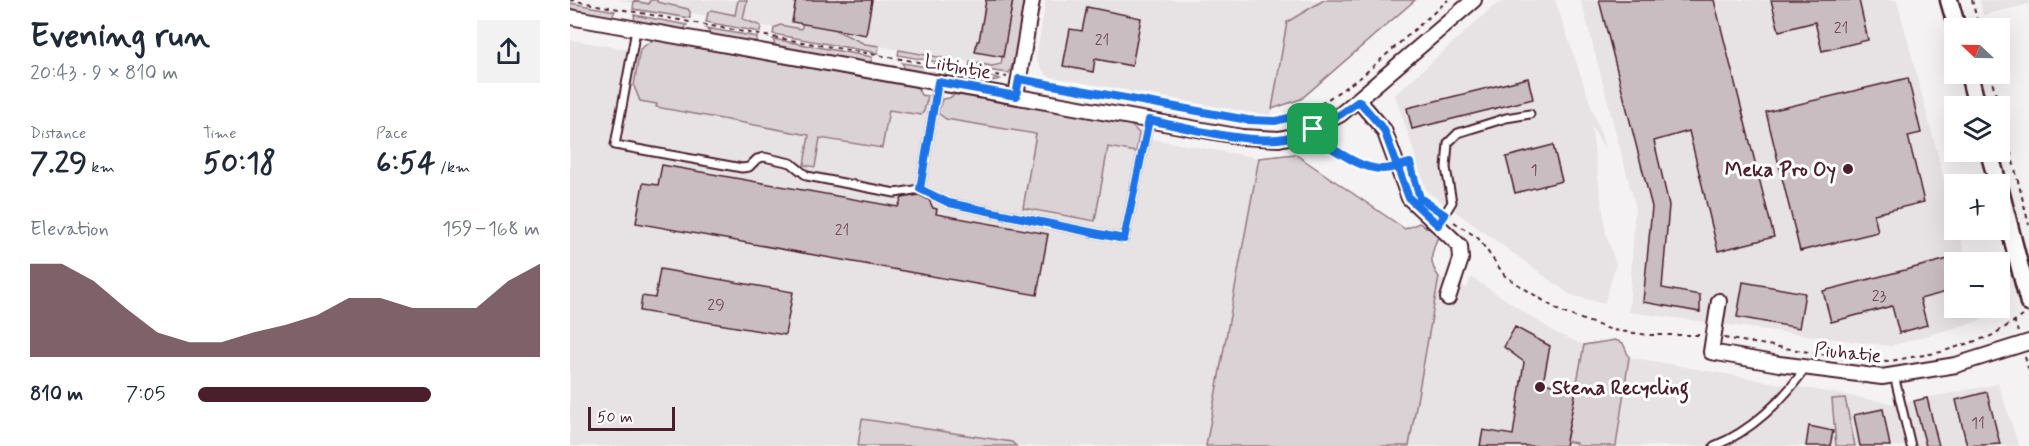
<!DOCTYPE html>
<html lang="en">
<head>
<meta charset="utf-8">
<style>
	:root { --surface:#fff; --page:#f2f2f3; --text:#1f2937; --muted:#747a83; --accent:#4a1f2b }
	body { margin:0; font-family:Mynerve,sans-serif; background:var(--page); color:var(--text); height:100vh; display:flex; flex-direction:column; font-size:22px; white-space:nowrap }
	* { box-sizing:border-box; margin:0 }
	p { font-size:20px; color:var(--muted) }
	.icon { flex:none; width:33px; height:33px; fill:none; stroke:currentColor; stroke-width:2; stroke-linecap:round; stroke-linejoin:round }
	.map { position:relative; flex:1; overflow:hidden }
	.details { display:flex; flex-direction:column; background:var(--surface); width:570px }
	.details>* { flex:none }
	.needle { width:39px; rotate:292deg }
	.buttons { position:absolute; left:1374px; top:18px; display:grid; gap:12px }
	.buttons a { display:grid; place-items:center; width:66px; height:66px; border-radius:0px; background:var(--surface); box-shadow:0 6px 24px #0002; font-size:30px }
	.scale { position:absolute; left:18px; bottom:15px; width:87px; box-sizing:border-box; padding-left:6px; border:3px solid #4a1f2b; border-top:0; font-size:16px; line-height:21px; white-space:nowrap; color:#4a1f2b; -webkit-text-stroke:4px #fff; paint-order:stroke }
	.pin { position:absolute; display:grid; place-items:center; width:51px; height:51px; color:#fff; margin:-26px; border-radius:12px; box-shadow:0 3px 9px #0006 }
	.round { display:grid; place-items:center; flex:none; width:63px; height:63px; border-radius:0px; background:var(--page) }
	.head { display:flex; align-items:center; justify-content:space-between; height:102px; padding:0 30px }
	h1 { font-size:33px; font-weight:700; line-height:45px }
	.metrics { display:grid; grid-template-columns:repeat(3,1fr); gap:9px; height:102px; padding:6px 30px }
	.metrics div { display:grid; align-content:center }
	.metrics b { font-size:30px; font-weight:700 }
	.metrics small { font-size:16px; font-weight:400 }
	.metrics p { font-size:16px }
	.chart { height:168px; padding:12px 30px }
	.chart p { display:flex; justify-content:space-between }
	.chart svg { width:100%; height:108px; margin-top:6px; fill:var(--accent); opacity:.7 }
	ul { padding:0 30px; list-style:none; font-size:20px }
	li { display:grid; grid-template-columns:96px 72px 1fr; align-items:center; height:45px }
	li i { height:15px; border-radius:8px; background:var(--accent) }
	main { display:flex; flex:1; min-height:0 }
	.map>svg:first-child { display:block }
	.built { fill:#e7e2e3; fill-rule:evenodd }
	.green { fill:#dbd2d5; stroke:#927880; stroke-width:1.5 }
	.building { fill:#cabdc1; stroke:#4a1f2b; stroke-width:1.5 }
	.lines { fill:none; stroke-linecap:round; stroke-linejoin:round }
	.service-casing { stroke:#4a1f2b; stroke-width:11 }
	.minor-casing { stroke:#4a1f2b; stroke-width:18 }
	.tertiary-casing { stroke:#4a1f2b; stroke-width:21 }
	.path { stroke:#4a1f2b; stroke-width:2; stroke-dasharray:4.5 4.5; stroke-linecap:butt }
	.service { stroke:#fff; stroke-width:7 }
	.minor { stroke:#fff; stroke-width:14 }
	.tertiary { stroke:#fff; stroke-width:16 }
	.route-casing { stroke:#fff; stroke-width:12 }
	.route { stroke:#1a73e8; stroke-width:8 }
	.poi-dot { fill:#4a1f2b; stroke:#fff; stroke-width:2 }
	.labels { text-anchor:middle; stroke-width:6; stroke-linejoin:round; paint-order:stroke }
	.number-label { font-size:16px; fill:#6a4650 }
	.street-label { font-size:20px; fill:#4a1f2b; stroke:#fff }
	.poi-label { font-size:20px; font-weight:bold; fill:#4a1f2b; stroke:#fff; text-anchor:end }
</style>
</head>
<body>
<main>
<section class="details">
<div class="head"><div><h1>Evening run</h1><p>20:43 · 9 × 810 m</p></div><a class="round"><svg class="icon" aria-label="share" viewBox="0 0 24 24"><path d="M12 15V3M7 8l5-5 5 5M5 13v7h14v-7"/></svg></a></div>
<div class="metrics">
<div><p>Distance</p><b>7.29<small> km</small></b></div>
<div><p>Time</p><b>50:18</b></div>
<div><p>Pace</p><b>6:54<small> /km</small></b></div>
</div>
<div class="chart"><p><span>Elevation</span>159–168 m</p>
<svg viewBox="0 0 160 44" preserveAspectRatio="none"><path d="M0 44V6L10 6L20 13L30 24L40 34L50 38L60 38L70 34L80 31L90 27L100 20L110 20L120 24L130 24L140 24L150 13L160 6V44z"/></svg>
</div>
<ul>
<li><b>810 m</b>7:05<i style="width:68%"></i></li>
</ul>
</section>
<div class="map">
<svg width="1459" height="446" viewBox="0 0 1459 446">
	<rect width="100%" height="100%" fill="#f4f2f2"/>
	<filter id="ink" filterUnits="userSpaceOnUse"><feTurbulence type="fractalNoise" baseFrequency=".0167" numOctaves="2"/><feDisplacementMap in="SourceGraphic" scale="12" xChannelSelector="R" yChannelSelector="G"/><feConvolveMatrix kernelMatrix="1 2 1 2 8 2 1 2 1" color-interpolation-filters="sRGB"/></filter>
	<g filter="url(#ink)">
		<!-- built -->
		<path class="built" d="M48,0H448L438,55L422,66Z
			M476,0H754L717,22L701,116L477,76L466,60ZM517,7L571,18L562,66L525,59L523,72L493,66L500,29L512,31Z
			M936,0H985L1036,150L1021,126L1036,234L1046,264L1034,304L1001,295L857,191L825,95L924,6Z
			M1011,0H1327L1384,217V230H1388L1397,262H1384V308H1409L1412,320L1320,346L1059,312L1065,205Z
			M1410,0H1459V4L1413,15Z
			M0,40L297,89L689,158L636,446H0Z
			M869,277L897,288L901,277L986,333L1014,345L996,441L1006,443V446H839Z
			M1059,357L1325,404L1428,384L1449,446H1285L1274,398L1262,399L1266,446H1046Z"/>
		<!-- green -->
		<path class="green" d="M80,0H87V2L118,9L120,12V18L63,9L64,1L79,4Z
			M168,0H177L173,19L191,26L190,32L136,22L138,13L141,10L165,15Z
			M268,0L263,29L295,44L309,46L308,53L203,34L204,28L210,25L231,29L233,24Z
			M443,0H454L445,59L439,73L399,68L400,62L422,66L431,64Z
			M754,0H845L731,99L702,109L717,22Z
			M0,3L45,11L41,18L0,10Z
			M64,15L117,25L113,31L65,22Z
			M136,28L187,37V40L181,43L142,36Z
			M203,39L302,57V61L293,63L208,48L205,45Z
			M83,40L347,87L351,95L358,96L354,111L351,115L319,110L312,148L250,138L245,167L234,165L239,135L86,107L87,104L70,101L64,86L70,49Z
			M329,50L379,59L378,64L328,55Z
			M332,63L377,70L373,76L336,70Z
			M401,74L428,78L430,79L414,83L402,79Z
			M386,94L560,124L569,133L566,152L538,147L525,221L453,208L466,134L376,119L368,113L372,99L379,98Z
			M725,154L835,229L849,223L869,234C862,252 857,261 869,277L839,446H636L689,158Z
			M1045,340L1053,343L1059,357L1046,446H1006V443L996,441L1014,345Z
			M1275,398L1285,446H1266L1262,399Z
			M292,419L442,442L446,446H288Z"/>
		<!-- building -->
		<path class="building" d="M226,0H302L296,35L222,22Z
			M416,0H443L433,57L405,52L407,41H409Z
			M1029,0H1144L1204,237L1148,251L1119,131L1084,141L1099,205L1092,288L1130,295V312L1073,302L1082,207Z
			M1201,0H1289L1298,40L1252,51L1245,22L1209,31Z
			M517,7L571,18L562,66L525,59L523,72L493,66L500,29L512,31Z
			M958,78L963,99L842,129L837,108Z
			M1338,78L1351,133L1338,136L1354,202L1304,214L1308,232L1230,251L1196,112Z
			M983,145L992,181L945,193L936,157Z
			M92,165L328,207L332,198L349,195L359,200L363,208L367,209L366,214L478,234L467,295L66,223L73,183L88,185Z
			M1382,258L1384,268V290L1350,299L1357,325L1329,333L1322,306L1261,322L1253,291Z
			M90,269L223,292L215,335L70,311L72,296L85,298Z
			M1173,282L1235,293L1229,328L1167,317Z
			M945,327L980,346L973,383L1006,390L995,446H910L913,430L943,435L954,362L934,347Z
			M1417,392L1430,444L1397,446L1386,400Z
			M1357,398L1369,446H1356L1344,401Z
			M1313,409L1320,446H1290L1284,415Z
			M1239,426L1263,431L1260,446H1236Z"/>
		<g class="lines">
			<!-- service casing -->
			<g class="service-casing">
				<path id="service" d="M66,30L45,145L172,168L179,167L187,159L194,157L221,163L237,176L325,193L350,189
					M368,82L350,189L379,203L554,239L579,120
					M868,225L882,202L876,168L878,143L888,133L936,118L960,114
					M1324,375L1341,446
					M1144,446C1180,432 1214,400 1236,367"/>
			</g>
			<!-- minor casing -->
			<g class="minor-casing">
				<path id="minor" d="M0,17L672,137L709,139L723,136L743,129L771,114L904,0
					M446,96L462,0
					M789,101L814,130L839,198L890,246L891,259L878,298
					M1149,301L1141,352L1209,364L1312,377L1386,365L1459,342"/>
			</g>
			<!-- tertiary casing -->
			<g class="tertiary-casing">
				<path id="tertiary" d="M1379,0L1387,28
					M1399,74L1407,106
					M1419,152L1428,184
					M1430,190L1459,303"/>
			</g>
			<!-- path -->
			<path class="path" d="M0,0L196,36L437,77
				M1402,0L1409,28
				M1420,74L1429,106
				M461,81L677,120L706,121L737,113L791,77L878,0
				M1430,109L1459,225
				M748,140C767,150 794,173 816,168
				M884,222L908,238L935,276L991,312L1042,330L1079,335H1131
				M1444,320L1448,332
				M1154,338L1287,360L1320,361L1371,352L1421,336L1453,316
				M1455,357L1459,371"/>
			<!-- service -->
			<use href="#service" class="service"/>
			<!-- minor -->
			<use href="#minor" class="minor"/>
			<!-- tertiary -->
			<use href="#tertiary" class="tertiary"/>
		</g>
	</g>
	<g class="lines" filter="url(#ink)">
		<!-- route casing -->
		<g class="route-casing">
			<path id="route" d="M743,129C732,133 720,138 708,139C671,142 616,128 579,120L554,239L379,203L350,189L368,82L446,96L449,79L678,120L706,121L737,113L747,139C766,150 790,169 812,169C821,169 831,165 840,163L850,198L875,215L868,225L839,198L814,130L789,101L771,114L743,129"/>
		</g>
		<!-- route -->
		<use href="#route" class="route"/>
	</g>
	<!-- markers -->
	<g class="poi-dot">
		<circle cx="1278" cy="169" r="6"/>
		<circle cx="970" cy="387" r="6"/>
	</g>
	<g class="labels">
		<!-- number labels -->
		<g class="number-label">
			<text x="1271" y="33">21</text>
			<text x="532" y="45">21</text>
			<text x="964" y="175">1</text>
			<text x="272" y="235">21</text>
			<text x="1309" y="301">23</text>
			<text x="146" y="310">29</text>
			<text x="1408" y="428">11</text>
		</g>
		<!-- street labels -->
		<g class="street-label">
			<text transform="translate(388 66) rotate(10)" y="7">Liitintie</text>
			<text transform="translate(1278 352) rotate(6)" y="7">Piuhatie</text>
		</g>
		<!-- poi labels -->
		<g class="poi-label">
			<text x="1266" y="176">Meka Pro Oy</text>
			<text x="982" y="394" text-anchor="start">Stena Recycling</text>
		</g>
	</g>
</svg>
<div class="buttons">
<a><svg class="needle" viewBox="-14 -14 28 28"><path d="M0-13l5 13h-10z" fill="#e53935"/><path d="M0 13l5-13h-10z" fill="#747a83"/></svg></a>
<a><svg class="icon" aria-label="layers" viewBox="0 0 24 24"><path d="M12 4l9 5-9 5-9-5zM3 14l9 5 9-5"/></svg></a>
<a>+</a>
<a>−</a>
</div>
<div class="scale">50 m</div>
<div class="pin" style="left:743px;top:129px;background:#1e9e55"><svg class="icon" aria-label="arrive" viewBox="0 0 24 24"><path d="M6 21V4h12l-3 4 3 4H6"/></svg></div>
</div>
</main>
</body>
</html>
